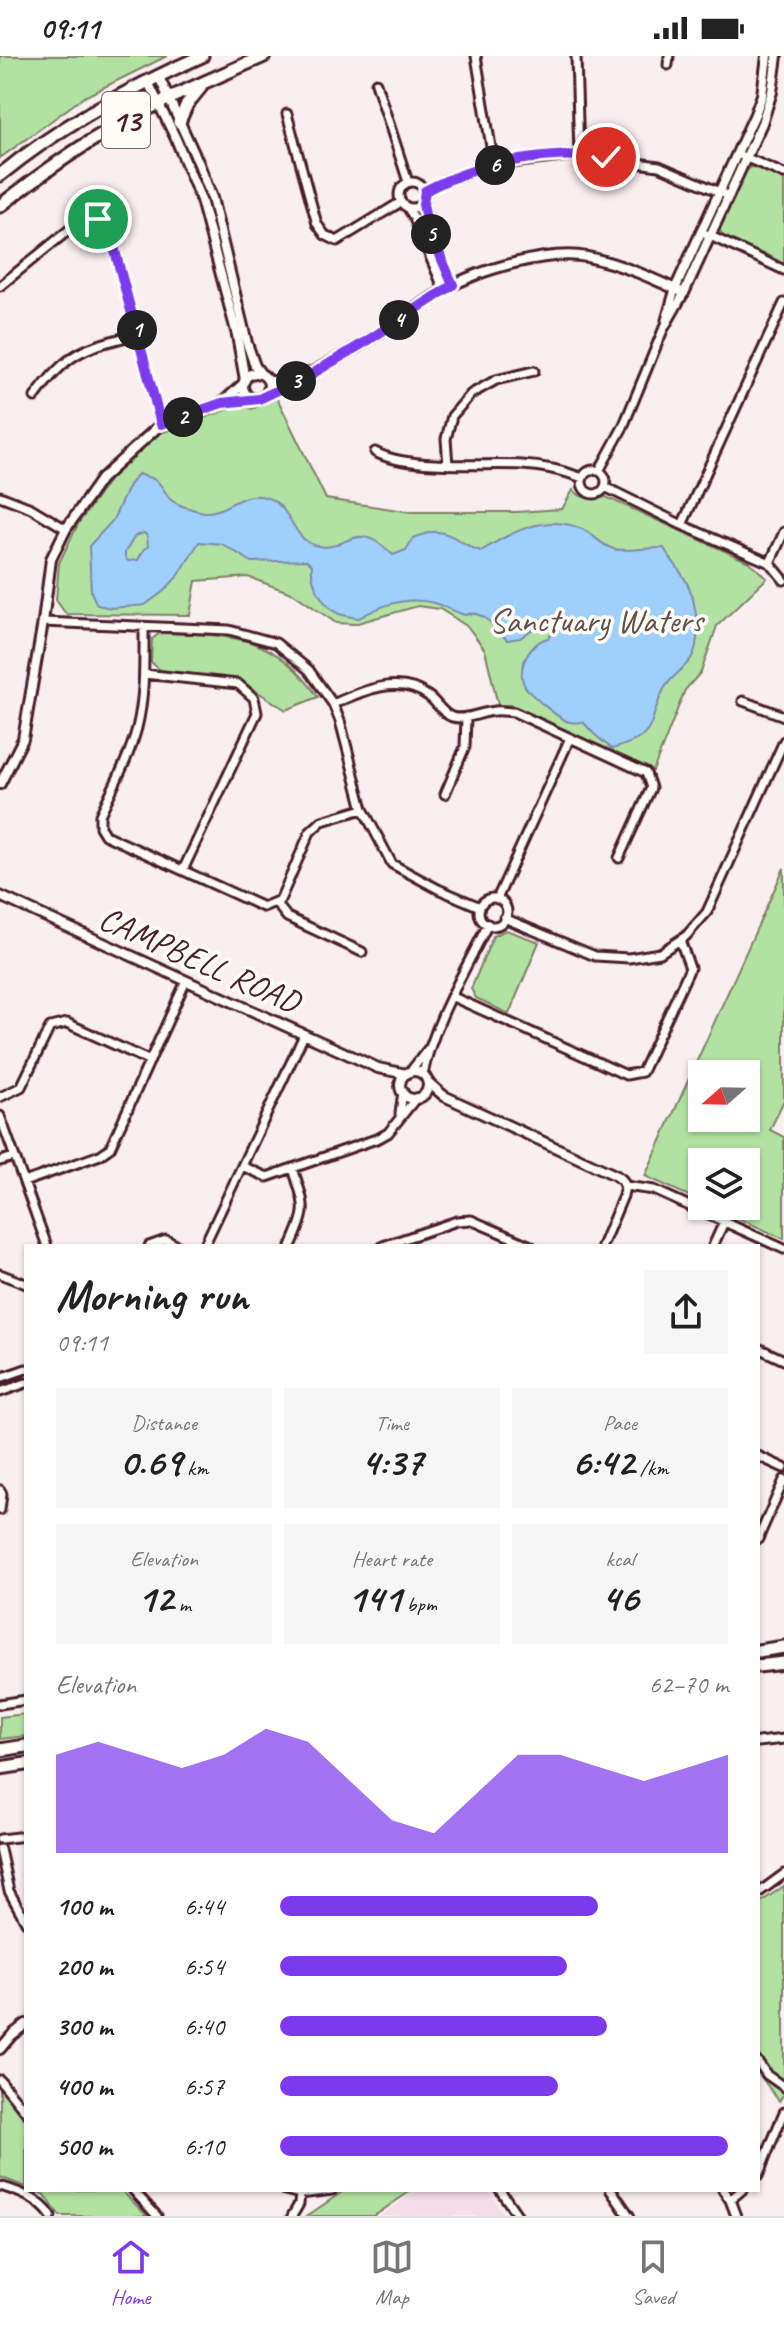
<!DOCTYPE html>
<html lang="en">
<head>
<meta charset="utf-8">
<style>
	:root { --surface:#fff; --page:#f6f6f6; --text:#222; --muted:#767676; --line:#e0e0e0; --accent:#7c3aed }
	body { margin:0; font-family:Caveat,sans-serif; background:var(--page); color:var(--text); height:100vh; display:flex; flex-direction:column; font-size:30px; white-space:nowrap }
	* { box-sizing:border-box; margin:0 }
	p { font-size:26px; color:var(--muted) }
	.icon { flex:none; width:44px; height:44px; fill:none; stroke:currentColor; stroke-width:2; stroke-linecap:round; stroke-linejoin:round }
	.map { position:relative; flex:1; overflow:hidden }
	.drawer { position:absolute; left:24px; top:1188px; width:736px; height:948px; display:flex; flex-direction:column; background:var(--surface); border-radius:0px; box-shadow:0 2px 6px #0004 }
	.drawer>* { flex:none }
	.needle { width:52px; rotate:250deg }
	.fabs { position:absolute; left:688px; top:1004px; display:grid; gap:16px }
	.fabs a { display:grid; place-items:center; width:72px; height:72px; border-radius:0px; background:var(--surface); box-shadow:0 2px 6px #0004; font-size:40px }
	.pin { position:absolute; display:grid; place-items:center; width:68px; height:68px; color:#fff; margin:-34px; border:4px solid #fff; border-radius:50%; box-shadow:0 2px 8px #0007 }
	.km { position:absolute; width:40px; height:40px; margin:-20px; border-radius:50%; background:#222; color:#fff; font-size:22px; line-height:40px; text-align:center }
	.round { display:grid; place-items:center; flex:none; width:84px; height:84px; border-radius:0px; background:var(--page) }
	.headline { display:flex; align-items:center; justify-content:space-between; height:136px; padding:0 32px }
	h1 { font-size:44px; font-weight:700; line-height:60px }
	.stats { display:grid; grid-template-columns:repeat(3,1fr); gap:12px; height:136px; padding:8px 32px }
	.stats div { display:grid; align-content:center; border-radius:0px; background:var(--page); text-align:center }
	.stats b { font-size:40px; font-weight:700 }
	.stats small { font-size:22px; font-weight:400 }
	.stats p { font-size:22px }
	.chart { height:224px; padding:16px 32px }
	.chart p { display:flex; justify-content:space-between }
	.chart svg { width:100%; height:144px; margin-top:8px; fill:var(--accent); opacity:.7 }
	ul { padding:0 32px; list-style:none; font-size:26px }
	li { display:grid; grid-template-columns:128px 96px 1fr; align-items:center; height:60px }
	li i { height:20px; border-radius:10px; background:var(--accent) }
	.status { display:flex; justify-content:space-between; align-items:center; height:56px; padding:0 40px; background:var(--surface); direction:ltr }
	.status svg { height:22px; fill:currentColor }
	.tab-bar { display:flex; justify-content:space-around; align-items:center; height:112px; border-top:2px solid var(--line); background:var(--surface); font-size:22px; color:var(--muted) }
	.tab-bar a { display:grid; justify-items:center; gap:4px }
	.tab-bar .selected { color:var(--accent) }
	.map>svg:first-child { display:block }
	.built { fill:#f4dde8 }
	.green { fill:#b2e2a2; stroke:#7e8066; stroke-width:2; fill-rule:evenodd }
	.water { fill:#9fcffb; stroke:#7d89a8; stroke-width:2; fill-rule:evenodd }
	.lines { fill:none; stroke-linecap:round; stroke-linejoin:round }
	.minor-casing { stroke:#4a1f2b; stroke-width:13 }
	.tertiary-casing { stroke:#4a1f2b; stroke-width:14 }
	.primary-casing { stroke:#4a1f2b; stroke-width:17 }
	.minor { stroke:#fdfcf7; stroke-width:7 }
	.tertiary { stroke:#fdfcf7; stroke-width:8 }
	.primary { stroke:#fdfcf7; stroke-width:11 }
	.route-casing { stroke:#fff; stroke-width:16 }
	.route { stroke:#7c3aed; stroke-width:10 }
	.labels { text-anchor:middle; stroke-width:7; stroke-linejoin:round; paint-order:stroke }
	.shield { fill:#fdfcf7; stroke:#806168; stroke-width:2 }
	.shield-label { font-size:32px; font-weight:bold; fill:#4a1f2b }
	.park-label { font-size:34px; fill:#645049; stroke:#fdfcf7 }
	.street-label { font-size:34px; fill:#4a1f2b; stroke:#fdfcf7 }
</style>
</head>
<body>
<div class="status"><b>09:11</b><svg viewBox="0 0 49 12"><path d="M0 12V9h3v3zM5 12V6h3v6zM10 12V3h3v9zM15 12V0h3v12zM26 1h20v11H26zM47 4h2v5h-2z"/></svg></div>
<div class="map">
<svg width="784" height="2160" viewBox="0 0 784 2160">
	<rect width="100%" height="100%" fill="#f9eef0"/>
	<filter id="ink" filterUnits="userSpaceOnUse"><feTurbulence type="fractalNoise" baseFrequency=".0125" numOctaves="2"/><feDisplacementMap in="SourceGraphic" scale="16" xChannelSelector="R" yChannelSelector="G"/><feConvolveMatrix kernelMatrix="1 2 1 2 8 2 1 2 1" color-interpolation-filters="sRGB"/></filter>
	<g filter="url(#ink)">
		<!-- built -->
		<path class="built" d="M417,2134H488L505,2160H380Z"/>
		<!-- green -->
		<path class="green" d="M0,0H167L84,41L0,102Z
			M752,111H758L784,123V210C778,204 765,195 755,197C741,191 720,187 719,169L742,117Z
			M277,342L326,443L411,456H516L562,453L573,434C584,444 592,445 606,441L749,506L767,522L717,570L701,616L685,634L653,715L511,649H498L485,594L468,571L440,553L418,550L354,568L336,567L294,538L248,521L196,525L190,559L66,558L56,544L59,507L78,468L113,419L158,378L241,349L252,353Z
			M160,577C229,579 275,577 318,641L286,654L239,624L160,614L151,606L152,583Z
			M784,812V1044L770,1074L784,1081V1183L712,1150H746V1106H702V1146L645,1120ZM702,1018H746V1062H702Z
			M506,874L539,886L509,958L476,942L471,933L493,880Z
			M26,1658V1680L0,1683V1661Z
			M784,1830V2038L779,2045L758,2017V1848Z
			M0,2031L26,2065V2131L0,2121Z
			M33,2134H121L147,2160H60L45,2139Z
			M345,2134H412L374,2160H307Z"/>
		<!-- water -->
		<path class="water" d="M138,418C143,420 150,421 155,424C162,428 165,437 170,443C177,450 195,454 204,456C226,458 242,432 268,442C291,450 292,482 314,489C348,499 352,459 393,499L406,494L413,482C419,480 426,477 432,476C451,474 464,491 481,495C511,476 546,457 582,473C594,478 601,490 614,493C623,496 650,491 664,492C671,504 682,516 688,529C696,547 702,583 692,601C685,613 670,621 664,633C645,672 660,679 612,693L595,679L583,666C579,666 575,667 570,666C561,665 532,640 526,632C514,614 530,586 548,582L557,572L554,566L548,562L537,565L536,571L520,582L507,584C495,573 483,552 465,559C454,556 444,550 434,547C408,540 381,549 359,562C352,561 345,560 339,558C323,551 310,526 312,509L306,504L252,506L222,488L199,486L179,519L164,535L145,549L111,552L97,549L91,536L89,490L113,464L129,429ZM144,477L147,480L148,491L144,493L138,504L128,505L125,501V496L135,480Z"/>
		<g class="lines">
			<!-- minor casing -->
			<g class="minor-casing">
				<path id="minor" d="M476,0L494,109
					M576,0L579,99
					M668,9L669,0
					M376,27L408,126
					M287,58L317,168L325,179L337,185L401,146
					M742,100L784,118
					M399 139a13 13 0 1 1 26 0a13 13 0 1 1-26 0Z
					M425,135L446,124L494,109L579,99L659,110L729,140
					M423,148L435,188L453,229
					M407,151L413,160L444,234
					M706,178L784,214
					M0,230L80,165C93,160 103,163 110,176L161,368
					M666,264L675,233
					M35,341C69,294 84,292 138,278
					M375,396C407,414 484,407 522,409C543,410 564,415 583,422
					M448,409L446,383L452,360L471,338L496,324L534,315
					M582 426a12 12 0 1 1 24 0a12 12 0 1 1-24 0Z
					M599,415L623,371L663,274L684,237
					M605,431L682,469L770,507L784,524
					M0,440L31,452L66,473
					M682,469L784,247
					M770,507L784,476
					M43,566L229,574L276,587L309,614L333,648L340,665L363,753L392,808L438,833L480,851
					M144,572C144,605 145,640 137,672C129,702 113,731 100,759V771L105,779L263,851L280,844L310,776L322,765L363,753
					M144,618L238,628L254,642L257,657L183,814
					M743,645L784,660
					M333,648C362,635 399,618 428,640C437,646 442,658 452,661C466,665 480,656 495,655C501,654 508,656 514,656L646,717L651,732L619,802
					M445,738L465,691L466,661
					M479 856a14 14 0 1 1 28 0a14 14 0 1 1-28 0Z
					M497,843L570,682
					M276,847L287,861L362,896
					M504,862L595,900L629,902L660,897L686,880L707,856L784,685
					M453,941L626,1019L642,1016L690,912L680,884
					M410,1016L428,993
					M423,1018C433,968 465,914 488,868
					M0,1041L21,1031L50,971L67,967L150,1005
					M400,1058L403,1035
					M0,1060L47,1190
					M0,1105L14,1101
					M242,1110L267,1121L379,1082L388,1077L416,1042
					M24,1126L100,1099L110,1092L186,925
					M149,1190L166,1184L178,1190
					M204,1190L304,979
					M291,1190C309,1151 305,1152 293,1112
					M383,1190L457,1165L471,1164L531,1190
					M602,1190L623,1140L625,1130L654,1134L784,1193
					M713,1190L724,1166
					M0,1218L26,1228
					M758,1292L784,1304
					M0,1322L26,1313
					M0,1336L26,1327
					M758,1400L784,1412
					M0,1434L2,1438L0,1454
					M758,1483L784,1424
					M0,1648L26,1644
					M758,1686L784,1683
					M0,1783L26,1780
					M0,1793L9,1835L26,1866
					M758,1837L784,1818
					M758,2006L767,2019L784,2031
					M0,2024L26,2056
					M758,2120L784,2056
					M0,2130C20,2136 40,2143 51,2160
					M133,2134L157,2160
					M285,2134L300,2138L332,2134
					M500,2134L518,2160
					M723,2134L730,2144L736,2160
					M730,2144L742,2134
					M292,2160L299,2148L300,2138"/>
			</g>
			<!-- tertiary casing -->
			<g class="tertiary-casing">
				<path id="tertiary" d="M159,21L199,108L212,142L247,287L255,310L261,318
					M148,26L176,83L201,144L237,279L245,324
					M675,233L755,58L762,39L767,0
					M243 330a13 13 0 1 1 26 0a13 13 0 1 1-26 0Z
					M268,325H293
					M267,338C303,322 336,304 369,284C395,267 419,248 446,233C478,214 550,193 587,201C619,207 654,223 684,237L762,67L772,36L777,0
					M223,346L243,328
					M0,728L23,683L43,566L51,503L66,473L101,423L161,368L222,347L250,342
					M0,840L378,1012L406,1018
					M400 1029a14 14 0 1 1 28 0a14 14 0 1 1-28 0Z
					M428,1026L444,1040L615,1119L622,1124L625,1130
					M0,1993L12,1979L26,1968
					M611,2134L629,2160"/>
			</g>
			<!-- primary casing -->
			<g class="primary-casing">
				<path id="primary" d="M179,66L187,48L200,32
					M0,119C60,70 131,31 202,0
					M0,150C38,120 76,92 118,69C165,42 215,22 264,0
					M758,1595L784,1591
					M758,1610L784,1607
					M0,1694L26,1690
					M0,1712L26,1708"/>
			</g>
			<!-- minor -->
			<use href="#minor" class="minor"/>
			<!-- tertiary -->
			<use href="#tertiary" class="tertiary"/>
			<!-- primary -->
			<use href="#primary" class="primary"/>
		</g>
	</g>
	<g class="lines" filter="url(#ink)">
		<!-- route casing -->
		<g class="route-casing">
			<path id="route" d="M98,163L107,169L110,176L161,368L222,347L259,343L312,318L367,285L453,229L427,169L423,148L425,135C479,106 546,95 606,101"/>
		</g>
		<!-- route -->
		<use href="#route" class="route"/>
	</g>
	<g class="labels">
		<!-- shield labels -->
		<rect class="shield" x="102" y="36" width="48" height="56" rx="6"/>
		<g class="shield-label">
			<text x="126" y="75">13</text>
		</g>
		<!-- park labels -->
		<g class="park-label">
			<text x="596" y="576">Sanctuary Waters</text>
		</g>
		<!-- street labels -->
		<g class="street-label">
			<text transform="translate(200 903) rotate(24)" y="12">CAMPBELL ROAD</text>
		</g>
	</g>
</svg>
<div class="fabs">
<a><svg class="needle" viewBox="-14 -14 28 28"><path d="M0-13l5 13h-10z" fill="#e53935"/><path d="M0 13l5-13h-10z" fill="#767676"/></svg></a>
<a><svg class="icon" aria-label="layers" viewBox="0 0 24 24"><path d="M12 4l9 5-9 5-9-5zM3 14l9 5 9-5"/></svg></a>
</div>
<div class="pin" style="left:98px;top:163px;background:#1e9e55"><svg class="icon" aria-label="arrive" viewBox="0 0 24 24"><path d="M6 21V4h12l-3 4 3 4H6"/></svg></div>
<div class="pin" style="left:606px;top:101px;background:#d93025"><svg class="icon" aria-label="check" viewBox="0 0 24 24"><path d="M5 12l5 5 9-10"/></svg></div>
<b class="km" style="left:137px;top:274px">1</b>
<b class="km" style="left:183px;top:361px">2</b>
<b class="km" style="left:296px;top:325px">3</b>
<b class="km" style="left:399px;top:264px">4</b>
<b class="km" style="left:431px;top:178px">5</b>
<b class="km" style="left:495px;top:109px">6</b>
<section class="drawer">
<div class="headline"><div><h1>Morning run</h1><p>09:11</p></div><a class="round"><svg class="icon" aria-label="share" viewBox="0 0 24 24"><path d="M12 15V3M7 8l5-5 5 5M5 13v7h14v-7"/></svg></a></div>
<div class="stats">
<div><p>Distance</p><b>0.69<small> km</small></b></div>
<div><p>Time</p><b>4:37</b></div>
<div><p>Pace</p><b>6:42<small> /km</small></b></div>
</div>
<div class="stats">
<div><p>Elevation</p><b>12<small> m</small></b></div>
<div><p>Heart rate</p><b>141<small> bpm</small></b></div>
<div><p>kcal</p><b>46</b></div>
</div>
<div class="chart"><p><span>Elevation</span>62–70 m</p>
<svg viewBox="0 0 160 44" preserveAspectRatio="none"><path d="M0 44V14L10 10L20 14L30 18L40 14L50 6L60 10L70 22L80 34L90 38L100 26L110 14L120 14L130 18L140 22L150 18L160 14V44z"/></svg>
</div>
<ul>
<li><b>100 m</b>6:44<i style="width:71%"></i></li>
<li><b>200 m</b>6:54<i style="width:64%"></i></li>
<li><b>300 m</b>6:40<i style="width:73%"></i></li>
<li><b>400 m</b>6:57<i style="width:62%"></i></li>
<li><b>500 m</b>6:10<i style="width:100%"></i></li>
</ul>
</section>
</div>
<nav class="tab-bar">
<a class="selected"><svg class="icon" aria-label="home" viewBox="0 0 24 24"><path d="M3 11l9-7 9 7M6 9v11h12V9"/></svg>Home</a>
<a><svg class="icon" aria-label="map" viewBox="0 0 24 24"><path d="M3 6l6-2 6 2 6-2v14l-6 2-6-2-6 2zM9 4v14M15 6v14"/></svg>Map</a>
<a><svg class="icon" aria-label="saved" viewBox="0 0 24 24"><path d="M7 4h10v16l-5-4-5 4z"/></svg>Saved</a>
</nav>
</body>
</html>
